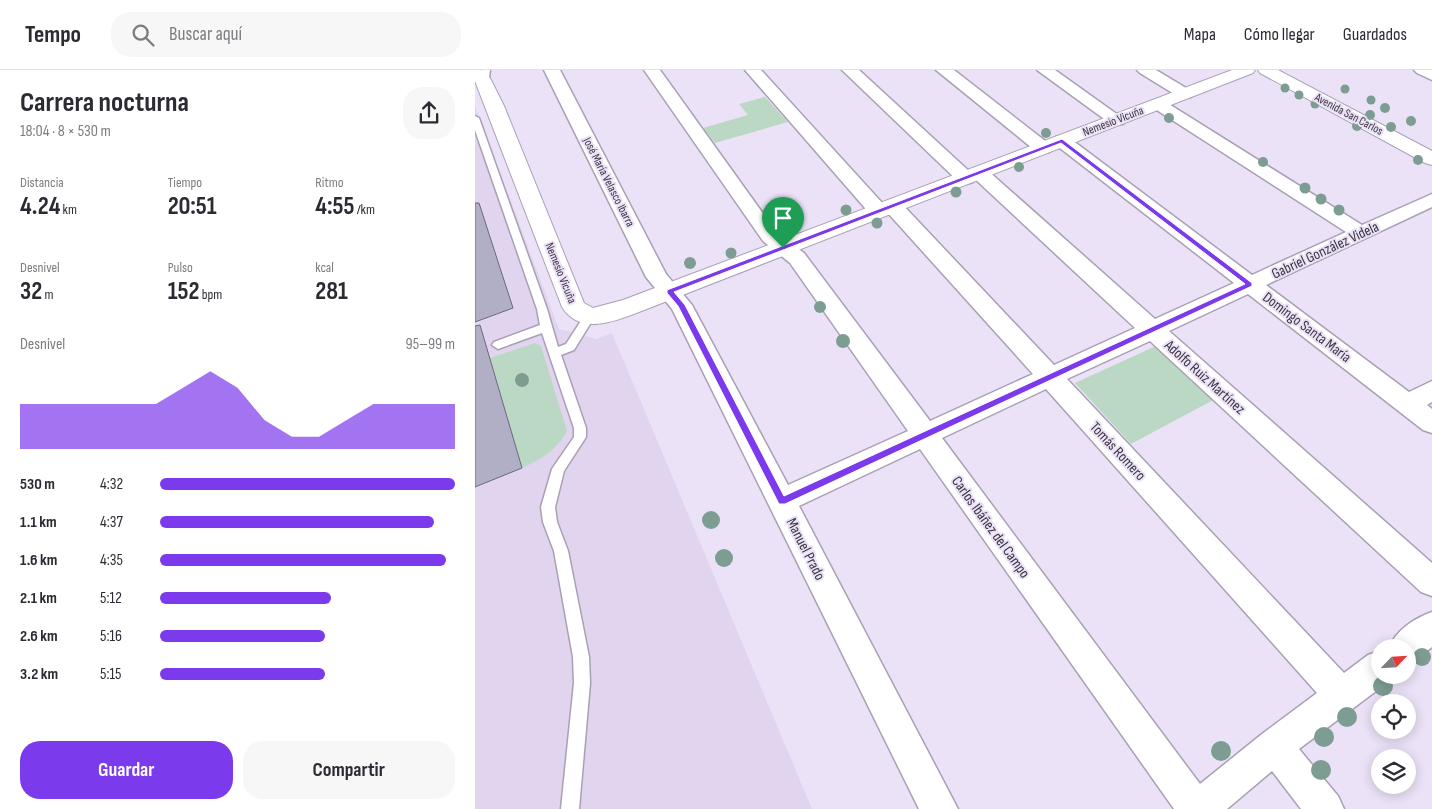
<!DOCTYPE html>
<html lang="es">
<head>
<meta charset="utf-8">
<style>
	:root { --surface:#fff; --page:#f7f7f7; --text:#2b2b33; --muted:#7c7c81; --line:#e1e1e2; --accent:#7c3aed }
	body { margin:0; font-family:"Sofia Sans Condensed",sans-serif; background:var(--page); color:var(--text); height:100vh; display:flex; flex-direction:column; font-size:19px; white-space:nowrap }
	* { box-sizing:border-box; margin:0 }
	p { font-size:16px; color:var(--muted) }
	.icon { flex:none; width:28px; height:28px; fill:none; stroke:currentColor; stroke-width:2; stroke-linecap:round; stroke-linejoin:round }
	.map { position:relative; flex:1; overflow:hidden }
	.sheet { display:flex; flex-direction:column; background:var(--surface); width:475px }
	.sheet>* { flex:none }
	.needle { width:32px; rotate:65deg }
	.fabs { position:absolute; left:896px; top:569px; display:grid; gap:10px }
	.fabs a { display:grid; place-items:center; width:45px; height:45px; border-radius:50%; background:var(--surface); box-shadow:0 2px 12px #0003; font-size:25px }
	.pin { position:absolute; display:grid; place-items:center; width:42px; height:42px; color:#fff; margin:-51px -21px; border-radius:50% 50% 50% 0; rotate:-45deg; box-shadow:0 0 5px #0007 }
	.pin .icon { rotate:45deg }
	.round { display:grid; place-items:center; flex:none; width:52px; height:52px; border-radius:20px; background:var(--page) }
	.summary { display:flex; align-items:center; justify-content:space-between; height:85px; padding:0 20px }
	h1 { font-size:28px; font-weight:700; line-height:38px }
	.figures { display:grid; grid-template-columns:repeat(3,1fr); gap:8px; height:85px; padding:5px 20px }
	.figures div { display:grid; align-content:center }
	.figures b { font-size:25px; font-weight:700 }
	.figures small { font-size:14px; font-weight:400 }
	.figures p { font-size:14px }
	.chart { height:140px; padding:10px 20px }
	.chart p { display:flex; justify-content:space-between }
	.chart svg { width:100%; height:90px; margin-top:5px; fill:var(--accent); opacity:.7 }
	.cta { display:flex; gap:10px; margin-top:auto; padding:10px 20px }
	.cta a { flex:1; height:58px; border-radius:20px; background:var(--accent); color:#fff; font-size:20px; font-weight:700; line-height:58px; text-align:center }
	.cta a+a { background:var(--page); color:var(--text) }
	ul { padding:0 20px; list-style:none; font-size:16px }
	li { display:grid; grid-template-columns:80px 60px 1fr; align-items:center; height:38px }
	li i { height:12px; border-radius:6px; background:var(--accent) }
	header { display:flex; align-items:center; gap:30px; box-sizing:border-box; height:70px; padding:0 25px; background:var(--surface); border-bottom:1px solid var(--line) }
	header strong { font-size:24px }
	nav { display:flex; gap:28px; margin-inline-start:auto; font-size:18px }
	.search { width:350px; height:45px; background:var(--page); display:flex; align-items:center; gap:12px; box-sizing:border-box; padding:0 18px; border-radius:20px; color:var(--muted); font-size:19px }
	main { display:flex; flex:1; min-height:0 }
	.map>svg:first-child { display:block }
	.built { fill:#e1d4ef }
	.green { fill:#bbd8c4 }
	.building { fill:#b1afc5; stroke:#6a687c }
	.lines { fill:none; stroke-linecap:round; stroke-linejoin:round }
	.service-casing { stroke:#a9a0b4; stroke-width:3 }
	.minor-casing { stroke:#a9a0b4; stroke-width:3 }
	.tertiary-casing { stroke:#a9a0b4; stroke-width:2 }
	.secondary-casing { stroke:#a9a0b4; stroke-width:2 }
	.service { fill:#fff; fill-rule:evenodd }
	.minor { fill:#fff; fill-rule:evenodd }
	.tertiary { fill:#fff; fill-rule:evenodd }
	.secondary { fill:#fff; fill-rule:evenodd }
	.tree { fill:#7e9d92 }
	.route { fill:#7c3aed; stroke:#fff; fill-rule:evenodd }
	.labels { text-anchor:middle; stroke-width:4; stroke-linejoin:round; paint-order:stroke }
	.far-street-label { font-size:12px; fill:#3a363f; stroke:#ece2f8 }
	.street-label { font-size:15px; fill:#3a363f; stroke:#ece2f8 }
</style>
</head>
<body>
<header>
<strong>Tempo</strong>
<div class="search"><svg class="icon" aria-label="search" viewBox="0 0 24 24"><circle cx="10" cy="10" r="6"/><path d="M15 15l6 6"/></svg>Buscar aquí</div>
<nav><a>Mapa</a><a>Cómo llegar</a><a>Guardados</a></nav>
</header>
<main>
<section class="sheet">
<div class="summary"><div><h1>Carrera nocturna</h1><p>18:04 · 8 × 530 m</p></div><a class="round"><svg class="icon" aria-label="share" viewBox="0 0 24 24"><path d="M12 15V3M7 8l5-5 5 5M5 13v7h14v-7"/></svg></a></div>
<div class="figures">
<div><p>Distancia</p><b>4.24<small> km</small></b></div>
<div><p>Tiempo</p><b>20:51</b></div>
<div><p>Ritmo</p><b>4:55<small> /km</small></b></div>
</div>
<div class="figures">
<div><p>Desnivel</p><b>32<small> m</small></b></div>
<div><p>Pulso</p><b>152<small> bpm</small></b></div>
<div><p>kcal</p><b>281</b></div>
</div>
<div class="chart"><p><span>Desnivel</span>95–99 m</p>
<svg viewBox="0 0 160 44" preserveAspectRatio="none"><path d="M0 44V22L10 22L20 22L30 22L40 22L50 22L60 14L70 6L80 14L90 30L100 38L110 38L120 30L130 22L140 22L150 22L160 22V44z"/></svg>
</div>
<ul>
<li><b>530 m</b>4:32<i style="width:100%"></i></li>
<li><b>1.1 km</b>4:37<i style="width:93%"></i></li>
<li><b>1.6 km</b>4:35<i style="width:97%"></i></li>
<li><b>2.1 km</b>5:12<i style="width:58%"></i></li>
<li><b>2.6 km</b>5:16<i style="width:56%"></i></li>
<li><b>3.2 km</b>5:15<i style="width:56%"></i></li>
</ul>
<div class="cta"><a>Guardar</a><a>Compartir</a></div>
</section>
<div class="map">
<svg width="957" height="739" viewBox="0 0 957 739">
	<rect width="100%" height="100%" fill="#ece2f8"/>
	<!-- built -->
	<path class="built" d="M0,36L84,259L121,269L137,263L337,739H0Z"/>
	<!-- green -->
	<path class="green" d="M290,27L313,52L240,73L228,58L273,45L264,34Z
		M60,273L66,276L92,361C82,380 67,389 47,398L15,288Z
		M683,275L742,328L656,374L600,313Z"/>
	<!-- building -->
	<path class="building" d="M0,133H4L38,238L0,252Z
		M5,255L47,398L0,417V256Z"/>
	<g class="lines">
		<!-- service casing -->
		<g class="service-casing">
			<path id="service" d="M7,0H15L13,15L6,13Z
				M0,46L4,48L72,239L83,277L91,274L111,243L115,242L120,246L99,280L86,285L111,358V367L89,401L80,437L82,452L93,481L114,587L115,613L104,739H86L99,613L98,587L79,481L68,452L66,437L77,399L99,367V358L67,263L23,279L17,275L19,272L65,255L62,239L0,60Z"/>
		</g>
		<!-- minor casing -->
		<g class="minor-casing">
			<path id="minor" d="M69,0H85L191,204L217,235L313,415L433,361L315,193L288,171L169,0H185L302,163L329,183L455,351L558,304L412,142L410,145L403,147L396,145L270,0H286L409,135L411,132L418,130L425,132L579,295L660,258L500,109L498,112L491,114L484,112L367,0H384L495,102L497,99L504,97L511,99L680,249L759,213L581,75L578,71L581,67L587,66L593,67L777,205L871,162L677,37L675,34L677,31H689L887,155L957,124V137L791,215L934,322L957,311V332L952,335L957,339V363L948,360L773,224L694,261L957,493V526L946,522L675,271L592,309L869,603L893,585L905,581V605H918L917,609L824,679L863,726L869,739H826L797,701L752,739H699L445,379L324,436L483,739H444L197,239L171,207ZM571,319L842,623L787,664L725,714L467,368Z
				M461,0H479L574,74L577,78L574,82L568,83L562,82Z
				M562,0H580L650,50L648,54H636Z
				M662,0H681L716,21L718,24L716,27H704L665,3Z
				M939,0H957V10L942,3Z
				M957,542V577L941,589L932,593V578H914C921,560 940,548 957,542Z"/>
		</g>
		<!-- tertiary casing -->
		<g class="tertiary-casing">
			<path id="tertiary" d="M0,0H6L15,8L29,36L109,233L118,238L148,230L757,0H780L778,3L164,242C140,251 105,266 87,237L0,11Z"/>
		</g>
		<!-- secondary casing -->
		<g class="secondary-casing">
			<path id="secondary" d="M783,0H803L957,81V95L950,93L785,3Z"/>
		</g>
		<!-- service -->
		<use href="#service" class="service"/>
		<!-- minor -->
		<use href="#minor" class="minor"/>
		<!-- tertiary -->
		<use href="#tertiary" class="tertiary"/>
		<!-- secondary -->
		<use href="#secondary" class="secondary"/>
	</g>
	<!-- trees -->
	<g class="tree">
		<circle cx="810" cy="18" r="4.5"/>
		<circle cx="870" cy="19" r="4.5"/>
		<circle cx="824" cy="25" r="4.5"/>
		<circle cx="896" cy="30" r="4.5"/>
		<circle cx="840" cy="34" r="4.5"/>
		<circle cx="910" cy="38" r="5"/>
		<circle cx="895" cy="45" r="5"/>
		<circle cx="694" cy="48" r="5"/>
		<circle cx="936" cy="51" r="5"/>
		<circle cx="882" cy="56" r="5"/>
		<circle cx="916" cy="57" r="5"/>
		<circle cx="571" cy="63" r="5"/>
		<circle cx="943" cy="90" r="5"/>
		<circle cx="788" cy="92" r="5"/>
		<circle cx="544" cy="97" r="5"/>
		<circle cx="830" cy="118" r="5.5"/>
		<circle cx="481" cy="122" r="5.5"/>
		<circle cx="846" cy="129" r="5.5"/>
		<circle cx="371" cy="140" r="5.5"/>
		<circle cx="864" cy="140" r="5.5"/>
		<circle cx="402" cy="153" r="5.5"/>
		<circle cx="256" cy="183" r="5.5"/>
		<circle cx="215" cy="193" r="6"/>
		<circle cx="345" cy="237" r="6"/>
		<circle cx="368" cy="271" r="7"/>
		<circle cx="47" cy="310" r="7"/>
		<circle cx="236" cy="450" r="9"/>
		<circle cx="249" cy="488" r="9"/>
		<circle cx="947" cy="587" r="9"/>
		<circle cx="908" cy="616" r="10"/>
		<circle cx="872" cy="647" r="10"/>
		<circle cx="849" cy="667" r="10"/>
		<circle cx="746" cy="681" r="10"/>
		<circle cx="846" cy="700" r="10"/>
	</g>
	<!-- route -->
	<path class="route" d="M587,69L777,213V216L310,434H304L203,236L192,223V220ZM586,73L770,214L309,426L210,235L199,222Z"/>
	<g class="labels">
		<!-- far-street labels -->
		<g class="far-street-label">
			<text transform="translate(874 44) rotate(28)" y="4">Avenida San Carlos</text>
			<text transform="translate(638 51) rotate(-21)" y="4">Nemesio Vicuña</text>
			<text transform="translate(134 112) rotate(63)" y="4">José María Velasco Ibarra</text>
			<text transform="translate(86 203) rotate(68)" y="4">Nemesio Vicuña</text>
		</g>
		<!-- street labels -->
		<g class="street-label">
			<text transform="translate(850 180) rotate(-25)" y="5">Gabriel González Videla</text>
			<text transform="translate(832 257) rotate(37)" y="5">Domingo Santa María</text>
			<text transform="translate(730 307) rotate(42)" y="5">Adolfo Ruiz Martínez</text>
			<text transform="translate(643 381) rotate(47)" y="5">Tomás Romero</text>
			<text transform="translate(516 457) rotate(54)" y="5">Carlos Ibáñez del Campo</text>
			<text transform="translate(331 479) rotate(63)" y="5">Manuel Prado</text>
		</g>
	</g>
</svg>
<div class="fabs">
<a><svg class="needle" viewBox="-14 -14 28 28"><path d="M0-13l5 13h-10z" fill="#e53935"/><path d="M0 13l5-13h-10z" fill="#7c7c81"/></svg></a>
<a><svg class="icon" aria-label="locate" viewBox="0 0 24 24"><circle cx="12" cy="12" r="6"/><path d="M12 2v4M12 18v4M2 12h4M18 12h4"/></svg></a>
<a><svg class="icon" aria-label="layers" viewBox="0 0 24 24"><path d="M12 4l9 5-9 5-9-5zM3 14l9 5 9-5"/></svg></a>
</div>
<div class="pin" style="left:308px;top:178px;background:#1e9e55"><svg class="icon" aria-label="arrive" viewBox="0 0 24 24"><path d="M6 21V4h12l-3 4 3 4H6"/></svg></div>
</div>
</main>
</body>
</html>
